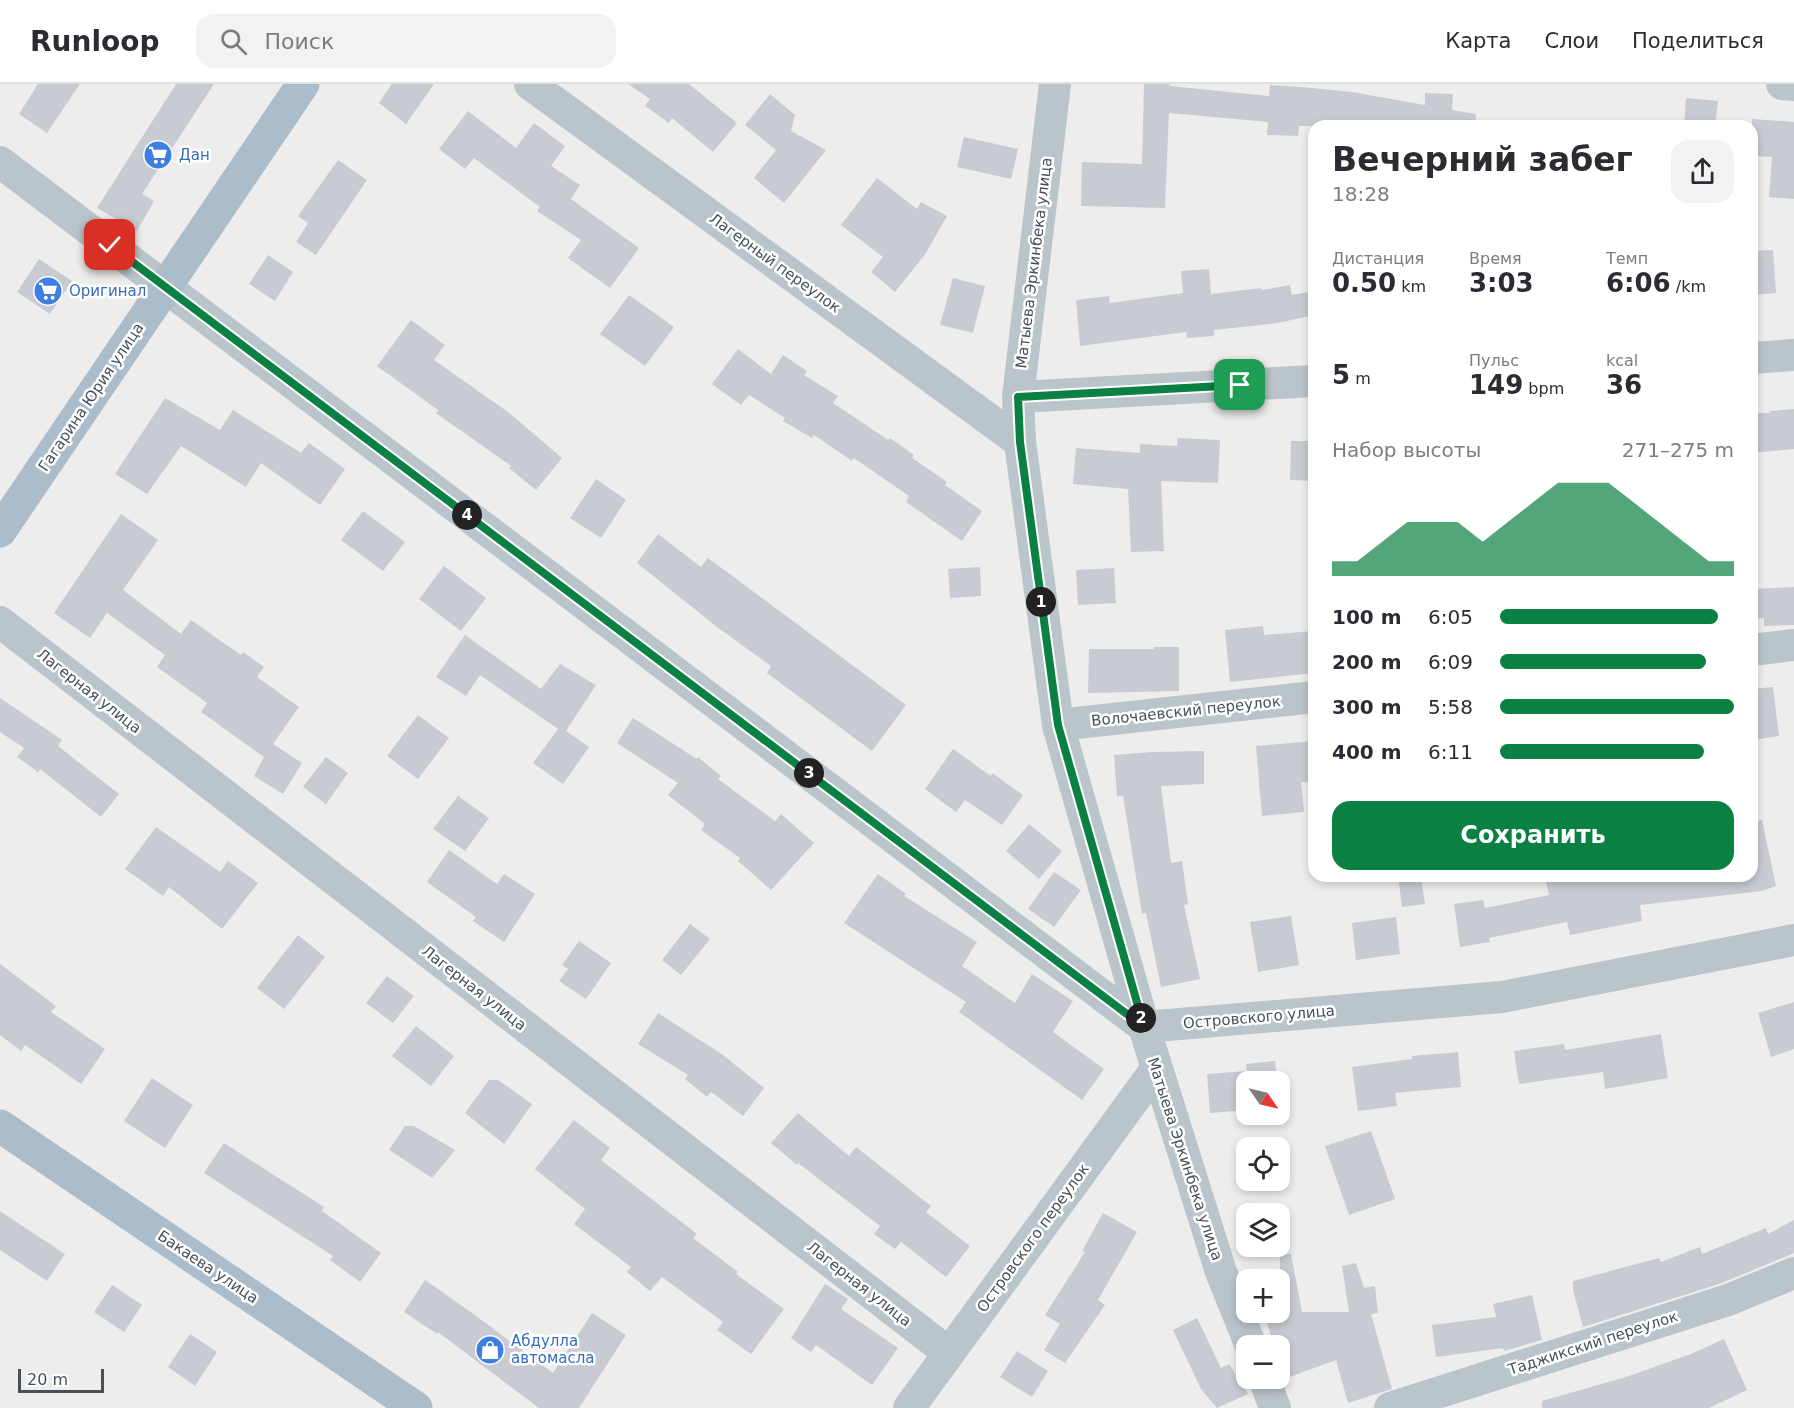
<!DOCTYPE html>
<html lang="ru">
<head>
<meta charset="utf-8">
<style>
	:root { --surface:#fff; --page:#f2f2f3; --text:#2b2b33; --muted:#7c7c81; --line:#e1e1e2; --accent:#0b8043 }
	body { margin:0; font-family:"DejaVu Sans",sans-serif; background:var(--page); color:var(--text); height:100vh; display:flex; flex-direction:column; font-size:22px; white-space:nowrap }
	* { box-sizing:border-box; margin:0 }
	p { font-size:20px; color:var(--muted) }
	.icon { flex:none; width:33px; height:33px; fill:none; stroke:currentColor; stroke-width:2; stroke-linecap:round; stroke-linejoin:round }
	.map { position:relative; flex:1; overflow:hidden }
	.panel { position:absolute; left:1308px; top:36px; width:450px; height:762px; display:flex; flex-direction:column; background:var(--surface); border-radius:18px; box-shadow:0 3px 9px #0003 }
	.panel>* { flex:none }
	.needle { width:39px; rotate:124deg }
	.buttons { position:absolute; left:1236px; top:987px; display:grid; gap:12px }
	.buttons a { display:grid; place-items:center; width:54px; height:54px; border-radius:12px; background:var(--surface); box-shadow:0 3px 9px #0003; font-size:30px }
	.scale { position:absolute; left:18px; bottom:15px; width:86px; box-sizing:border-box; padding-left:6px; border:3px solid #455059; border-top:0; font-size:16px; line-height:21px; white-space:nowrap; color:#455059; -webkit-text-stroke:4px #fff; paint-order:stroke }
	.pin { position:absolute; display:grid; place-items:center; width:51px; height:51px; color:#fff; margin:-26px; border-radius:12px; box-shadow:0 3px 9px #0006 }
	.km { position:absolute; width:30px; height:30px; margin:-15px; border-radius:50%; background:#222; color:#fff; font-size:16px; line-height:30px; text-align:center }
	.round { display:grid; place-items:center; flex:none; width:63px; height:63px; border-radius:18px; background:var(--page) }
	.head { display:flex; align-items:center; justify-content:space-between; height:102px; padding:0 24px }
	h1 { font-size:33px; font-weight:800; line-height:45px }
	.stats { display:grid; grid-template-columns:repeat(3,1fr); gap:9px; height:102px; padding:6px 24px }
	.stats div { display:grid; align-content:center }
	.stats b { font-size:26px; font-weight:800 }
	.stats small { font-size:16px; font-weight:400 }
	.stats p { font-size:16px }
	.chart { height:168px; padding:12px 24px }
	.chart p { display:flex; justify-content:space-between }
	.chart svg { width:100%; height:108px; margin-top:6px; fill:var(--accent); opacity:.7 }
	.action { display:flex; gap:12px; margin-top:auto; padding:12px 24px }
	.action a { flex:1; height:69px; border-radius:18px; background:var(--accent); color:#fff; font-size:24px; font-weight:800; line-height:69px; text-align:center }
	ul { padding:0 24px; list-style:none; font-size:20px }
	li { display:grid; grid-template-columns:96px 72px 1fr; align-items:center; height:45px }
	li i { height:15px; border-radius:8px; background:var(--accent) }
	header { display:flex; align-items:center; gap:36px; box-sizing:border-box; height:84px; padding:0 30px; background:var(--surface); border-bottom:2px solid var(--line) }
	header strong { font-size:28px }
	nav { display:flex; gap:33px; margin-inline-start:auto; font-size:21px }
	.search { width:420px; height:54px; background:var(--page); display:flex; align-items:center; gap:15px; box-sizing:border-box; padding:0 21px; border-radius:18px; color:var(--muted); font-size:22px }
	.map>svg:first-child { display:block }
	.building { fill:#c8cbd1 }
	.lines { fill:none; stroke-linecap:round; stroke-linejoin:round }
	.minor { stroke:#bac4cb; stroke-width:32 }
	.major { stroke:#abbccb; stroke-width:33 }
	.route-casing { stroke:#fff; stroke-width:12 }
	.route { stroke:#0b8043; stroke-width:8 }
	.labels { text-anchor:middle; stroke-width:5; stroke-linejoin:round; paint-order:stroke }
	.shop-label { font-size:15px; fill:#366cbe; stroke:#fff; text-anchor:start }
	.street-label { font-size:15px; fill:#455059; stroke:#fff }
</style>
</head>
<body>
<header>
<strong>Runloop</strong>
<div class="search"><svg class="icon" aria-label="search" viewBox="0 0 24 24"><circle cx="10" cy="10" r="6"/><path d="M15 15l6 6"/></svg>Поиск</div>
<nav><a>Карта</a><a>Слои</a><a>Поделиться</a></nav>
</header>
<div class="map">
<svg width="1794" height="1324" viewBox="0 0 1794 1324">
	<rect width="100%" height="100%" fill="#efecec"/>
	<!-- building -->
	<path class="building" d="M38,0H80L47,49L19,30Z
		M176,0H214L142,110L154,117L137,147L97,124Z
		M392,0H434L406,40L379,19Z
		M628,0H689L737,39L713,68L672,34L669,39L645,22L650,15Z
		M1144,0H1170V2L1269,12L1270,1L1301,3L1352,8L1425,21V9L1453,10L1452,26L1476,30L1475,42H1299L1298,52L1267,51L1268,38L1169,29L1165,124L1081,122L1082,78L1142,80Z
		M770,10L795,31L791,47L826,66L784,119L754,94L776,66L745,41Z
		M1686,14L1718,17L1715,42H1684Z
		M468,27L516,64L534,39L565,62L551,82L580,101L571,115L639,164L610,204L568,174L581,156L537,127L540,123L474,74L465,85L439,65Z
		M1752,35L1794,38V115L1769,113L1772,73L1752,72Z
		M964,53L1018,65L1011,95L957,83Z
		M338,76L367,96L316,171L296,158L308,139L298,132Z
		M877,94L917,125L921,118L947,132L926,169L895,208L871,188L883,173L841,141Z
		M1773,166L1776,209L1752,211V167Z
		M268,171L293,188L275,217L249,200Z
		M39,175L72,197L50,230L17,208Z
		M1209,185L1211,210L1261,204L1262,206L1290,201L1292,211L1314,207V231L1278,239L1214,246V252L1187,254L1186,248L1080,262L1076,216L1109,212L1110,219L1183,209L1181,187Z
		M953,194L985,202L973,249L940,241Z
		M629,211L674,243L645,282L600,250Z
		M411,236L445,261L434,276L508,328L562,374L536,406L509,384L511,382L436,329L438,326L377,282Z
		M738,265L771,290L783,271L807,287L804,291L838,312L833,319L888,356L890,354L914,371L912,374L947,398L945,401L982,427L962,457L906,418L909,412L854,374L852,377L814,351L812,354L783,337L785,334L749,311L741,321L712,300Z
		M165,314L220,346L233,326L301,369L309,359L345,385L320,421L261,379L246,403L181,362L147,410L115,390Z
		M1794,325V365L1752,369V329H1770V327Z
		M1178,354L1220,356L1218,399L1161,397L1164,467L1131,468L1128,405L1073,400L1076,364L1140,369V360L1177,362Z
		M1291,357H1314V397L1290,396Z
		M596,395L626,416L601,454L570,434Z
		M363,427L405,458L383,487L341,456Z
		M121,430L158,456L123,506L181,550L191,536L241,571L243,568L264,583L257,593L299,623L273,660L302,679L283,710L254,692L264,673L201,628L207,619L157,583L165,571L107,529L90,554L54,529Z
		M658,450L701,483L708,474L906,621L872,667L767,589L771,582L717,543L637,479Z
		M444,482L486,514L461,547L419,515Z
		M980,483L981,512L950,514L948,485Z
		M1114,484L1116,519L1078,521L1076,486Z
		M1794,503V541L1764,542V534L1752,535V505Z
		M1263,542L1264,551L1314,547V589L1230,598L1225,546Z
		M465,551L541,605L560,580L596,601L566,647L589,663L563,700L533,679L558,645L480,591L466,612L436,593Z
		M1154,563H1179V607L1088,609L1089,565H1154Z
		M1773,603L1779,652L1754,656L1752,605Z
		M0,614L62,656L58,662L119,710L101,733L40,685L38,688L17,673L24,664L0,648Z
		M418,631L449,654L418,695L387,672Z
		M633,634L697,675L698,673L721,692L718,695L775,737L781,730L814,759L771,806L738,777L740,774L701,746L705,740L668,711L678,699L617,659Z
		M1314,657V698H1301L1304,728L1262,732L1256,662Z
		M953,665L991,692L992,689L1023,711L1002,741L965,716L956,728L925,705Z
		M1204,667V700L1161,702L1171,779L1182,777L1188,820L1184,821L1200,895L1161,903L1146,829L1142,830L1123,712H1117L1114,671L1152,668Z
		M326,673L348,689L326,720L303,703Z
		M458,712L489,734L465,767L433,745Z
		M1762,736L1776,802L1762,807L1640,821L1642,837L1570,851L1567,838L1489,854L1490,858L1460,863L1454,820L1483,816L1485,824L1549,811L1545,792H1594L1595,798L1624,792H1752V738Z
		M1029,740L1062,767L1039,795L1006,767Z
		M156,743L220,788L228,777L258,799L222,845L169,803L163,812L125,785Z
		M449,766L497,800L504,790L535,810L504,858L473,837L476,833L427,798Z
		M1054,788L1081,806L1054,843L1028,825Z
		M878,790L906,810L904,812L977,858L962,882L1015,919L1032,890L1073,917L1053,948L1104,985L1082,1016L959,928L966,918L844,839Z
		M1398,792H1421L1425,820L1402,823Z
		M1291,832L1299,881L1258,888L1250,838Z
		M1396,833L1400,870L1356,876L1352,839Z
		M690,840L710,855L681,891L662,876Z
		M298,851L325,873L284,925L257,904Z
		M579,857L611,879L586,915L559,897L568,885L562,881Z
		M0,880L56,922L51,928L105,965L81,1000L25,961L21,967L0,951Z
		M387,892L414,912L393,939L366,919Z
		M1794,918V965L1771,973L1758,929Z
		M658,929L723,971L764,1004L743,1032L711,1008L707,1013L685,995L688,991L638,960Z
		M416,942L454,972L431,1002L392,972Z
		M1661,950L1668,994L1605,1005L1603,988L1519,1000L1514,967L1564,960L1565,966Z
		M1458,968L1461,1003L1395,1009L1397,1022L1358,1027L1352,983L1412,975V972Z
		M1275,977L1277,998H1246V1026L1210,1029L1207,990L1247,987L1246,980Z
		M152,994L193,1021L165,1064L124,1037Z
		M489,996H498L532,1020L504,1060L465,1029Z
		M1280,1022L1281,1037L1252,1040L1251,1030H1280Z
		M798,1029L849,1072L856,1063L931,1122L926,1128L970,1162L946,1193L901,1158L895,1165L874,1150L880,1142L798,1079L797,1081L771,1059Z
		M574,1036L610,1064L601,1076L697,1150L693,1154L738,1188L736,1190L784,1225L751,1270L717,1246L723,1238L662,1193L650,1207L627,1188L631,1183L574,1140L585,1125L535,1085Z
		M405,1042H414L455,1066L432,1094L389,1066Z
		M1371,1047L1395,1115L1349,1131L1325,1062Z
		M224,1059L324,1123L322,1127L381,1169L360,1198L330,1176L333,1172L204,1089Z
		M0,1127L65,1170L47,1197L0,1166Z
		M1103,1129L1137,1148L1098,1216L1105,1221L1065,1279L1044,1266L1060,1240L1045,1231L1085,1168L1082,1167Z
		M1794,1136V1169L1722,1199L1583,1243L1573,1206V1197L1659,1174L1661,1178L1700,1163L1702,1170L1766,1144L1768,1150Z
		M1291,1170L1302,1228H1349L1342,1182L1356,1179L1364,1204L1375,1202L1378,1229L1371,1230L1392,1305L1348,1319L1336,1276L1284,1295L1280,1280V1262H1274L1264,1228H1280V1171Z
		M425,1196L472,1229L553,1289L592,1229L626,1251L579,1324H539L438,1248L437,1250L404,1228Z
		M825,1200L848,1215L841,1225L898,1264L872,1301L816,1261L811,1268L791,1254Z
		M112,1201L142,1221L124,1248L94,1228Z
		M1532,1211L1542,1256L1504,1267L1503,1264L1436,1273L1432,1241L1496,1233L1493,1220Z
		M1197,1234L1221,1284L1229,1280L1248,1310L1217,1324L1201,1305L1173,1246Z
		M190,1250L217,1268L195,1302L168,1283Z
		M1724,1255L1747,1306L1709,1324H1542V1317L1626,1293L1691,1270Z
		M1017,1267L1048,1287L1032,1313L1000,1293Z"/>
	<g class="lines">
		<!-- minor -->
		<path class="minor" d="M530,0L1020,358
			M1055,0L1018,313L1020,358L1058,641L1144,943L1221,1188L1251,1262
			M1782,0L1794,1
			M0,78L1144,943L1502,913L1794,856
			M1752,274L1794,271
			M1018,313L1314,297
			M0,538L949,1269
			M1752,566L1794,561
			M1058,641L1314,613
			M1264,1294L1275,1324
			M909,1324L1157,984
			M1390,1324L1728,1216L1794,1189"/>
		<!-- major -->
		<path class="major" d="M0,447L303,0
			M0,1042L416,1324"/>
	</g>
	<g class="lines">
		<!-- route casing -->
		<g class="route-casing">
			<path id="route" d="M110,161L1144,943L1058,641L1020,358L1018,313L1240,301"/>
		</g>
		<!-- route -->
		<use href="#route" class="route"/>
	</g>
	<!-- icons -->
	<defs>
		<g id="supermarket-disc" transform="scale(1.5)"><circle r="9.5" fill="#3f7fe0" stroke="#fff"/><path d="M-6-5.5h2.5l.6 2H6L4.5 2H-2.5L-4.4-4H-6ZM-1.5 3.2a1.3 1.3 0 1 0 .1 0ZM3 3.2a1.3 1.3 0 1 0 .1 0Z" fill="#fff"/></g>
		<g id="shop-disc" transform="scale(1.5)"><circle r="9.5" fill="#3f7fe0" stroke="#fff"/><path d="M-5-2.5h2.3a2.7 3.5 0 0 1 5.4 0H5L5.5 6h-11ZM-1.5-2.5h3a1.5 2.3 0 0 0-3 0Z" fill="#fff"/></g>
	</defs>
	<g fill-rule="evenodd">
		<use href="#supermarket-disc" x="158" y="71"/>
		<use href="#supermarket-disc" x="48" y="207"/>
		<use href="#shop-disc" x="490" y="1266"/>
	</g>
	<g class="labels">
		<!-- shop labels -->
		<g class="shop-label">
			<text x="179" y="76">Дан</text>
			<text x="69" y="212">Оригинал</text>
			<text x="511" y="1262">Абдулла<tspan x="511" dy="17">автомасла</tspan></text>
		</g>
		<!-- street labels -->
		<g class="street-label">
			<text transform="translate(775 179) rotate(36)" y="5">Лагерный переулок</text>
			<text transform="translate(1034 179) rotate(-83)" y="5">Матыева Эркинбека улица</text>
			<text transform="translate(91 313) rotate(-56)" y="5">Гагарина Юрия улица</text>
			<text transform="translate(89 607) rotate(38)" y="5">Лагерная улица</text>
			<text transform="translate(1186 627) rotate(-6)" y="5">Волочаевский переулок</text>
			<text transform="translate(474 904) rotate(38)" y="5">Лагерная улица</text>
			<text transform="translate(1259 933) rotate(-5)" y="5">Островского улица</text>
			<text transform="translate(1185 1075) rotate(72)" y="5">Матыева Эркинбека улица</text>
			<text transform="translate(1033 1154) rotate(-54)" y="5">Островского переулок</text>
			<text transform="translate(208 1183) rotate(34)" y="5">Бакаева улица</text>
			<text transform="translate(859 1200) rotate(38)" y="5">Лагерная улица</text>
			<text transform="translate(1593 1259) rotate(-18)" y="5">Таджикский переулок</text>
		</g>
	</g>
</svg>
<div class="buttons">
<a><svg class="needle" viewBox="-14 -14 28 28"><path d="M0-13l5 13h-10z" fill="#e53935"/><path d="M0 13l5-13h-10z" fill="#7c7c81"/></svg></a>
<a><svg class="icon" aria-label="locate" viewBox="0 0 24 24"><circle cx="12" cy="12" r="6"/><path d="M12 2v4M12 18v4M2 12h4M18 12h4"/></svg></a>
<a><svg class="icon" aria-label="layers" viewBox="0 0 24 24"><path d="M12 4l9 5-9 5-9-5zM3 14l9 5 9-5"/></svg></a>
<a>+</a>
<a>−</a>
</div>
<div class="scale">20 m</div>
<div class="pin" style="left:1240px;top:301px;background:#1e9e55"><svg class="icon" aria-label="arrive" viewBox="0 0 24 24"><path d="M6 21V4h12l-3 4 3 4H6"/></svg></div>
<div class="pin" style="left:110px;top:161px;background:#d93025"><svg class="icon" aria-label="check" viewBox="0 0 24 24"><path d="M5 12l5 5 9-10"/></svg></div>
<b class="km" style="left:1041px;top:518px">1</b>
<b class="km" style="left:1141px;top:934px">2</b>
<b class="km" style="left:809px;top:689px">3</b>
<b class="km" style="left:467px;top:431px">4</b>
<section class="panel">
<div class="head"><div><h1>Вечерний забег</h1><p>18:28</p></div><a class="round"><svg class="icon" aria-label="share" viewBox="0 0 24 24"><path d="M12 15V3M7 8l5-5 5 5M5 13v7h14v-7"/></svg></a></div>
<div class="stats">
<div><p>Дистанция</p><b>0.50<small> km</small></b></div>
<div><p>Время</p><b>3:03</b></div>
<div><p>Темп</p><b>6:06<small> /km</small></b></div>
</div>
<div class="stats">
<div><b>5<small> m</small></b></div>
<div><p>Пульс</p><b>149<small> bpm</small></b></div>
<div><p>kcal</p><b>36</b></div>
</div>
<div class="chart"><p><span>Набор высоты</span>271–275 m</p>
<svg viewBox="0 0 160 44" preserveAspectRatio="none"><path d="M0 44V38L10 38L20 30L30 22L40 22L50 22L60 30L70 22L80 14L90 6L100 6L110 6L120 14L130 22L140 30L150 38L160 38V44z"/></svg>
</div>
<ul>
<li><b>100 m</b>6:05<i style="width:93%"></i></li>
<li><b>200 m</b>6:09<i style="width:88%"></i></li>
<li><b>300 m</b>5:58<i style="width:100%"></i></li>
<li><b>400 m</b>6:11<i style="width:87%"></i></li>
</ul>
<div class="action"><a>Сохранить</a></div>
</section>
</div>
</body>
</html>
